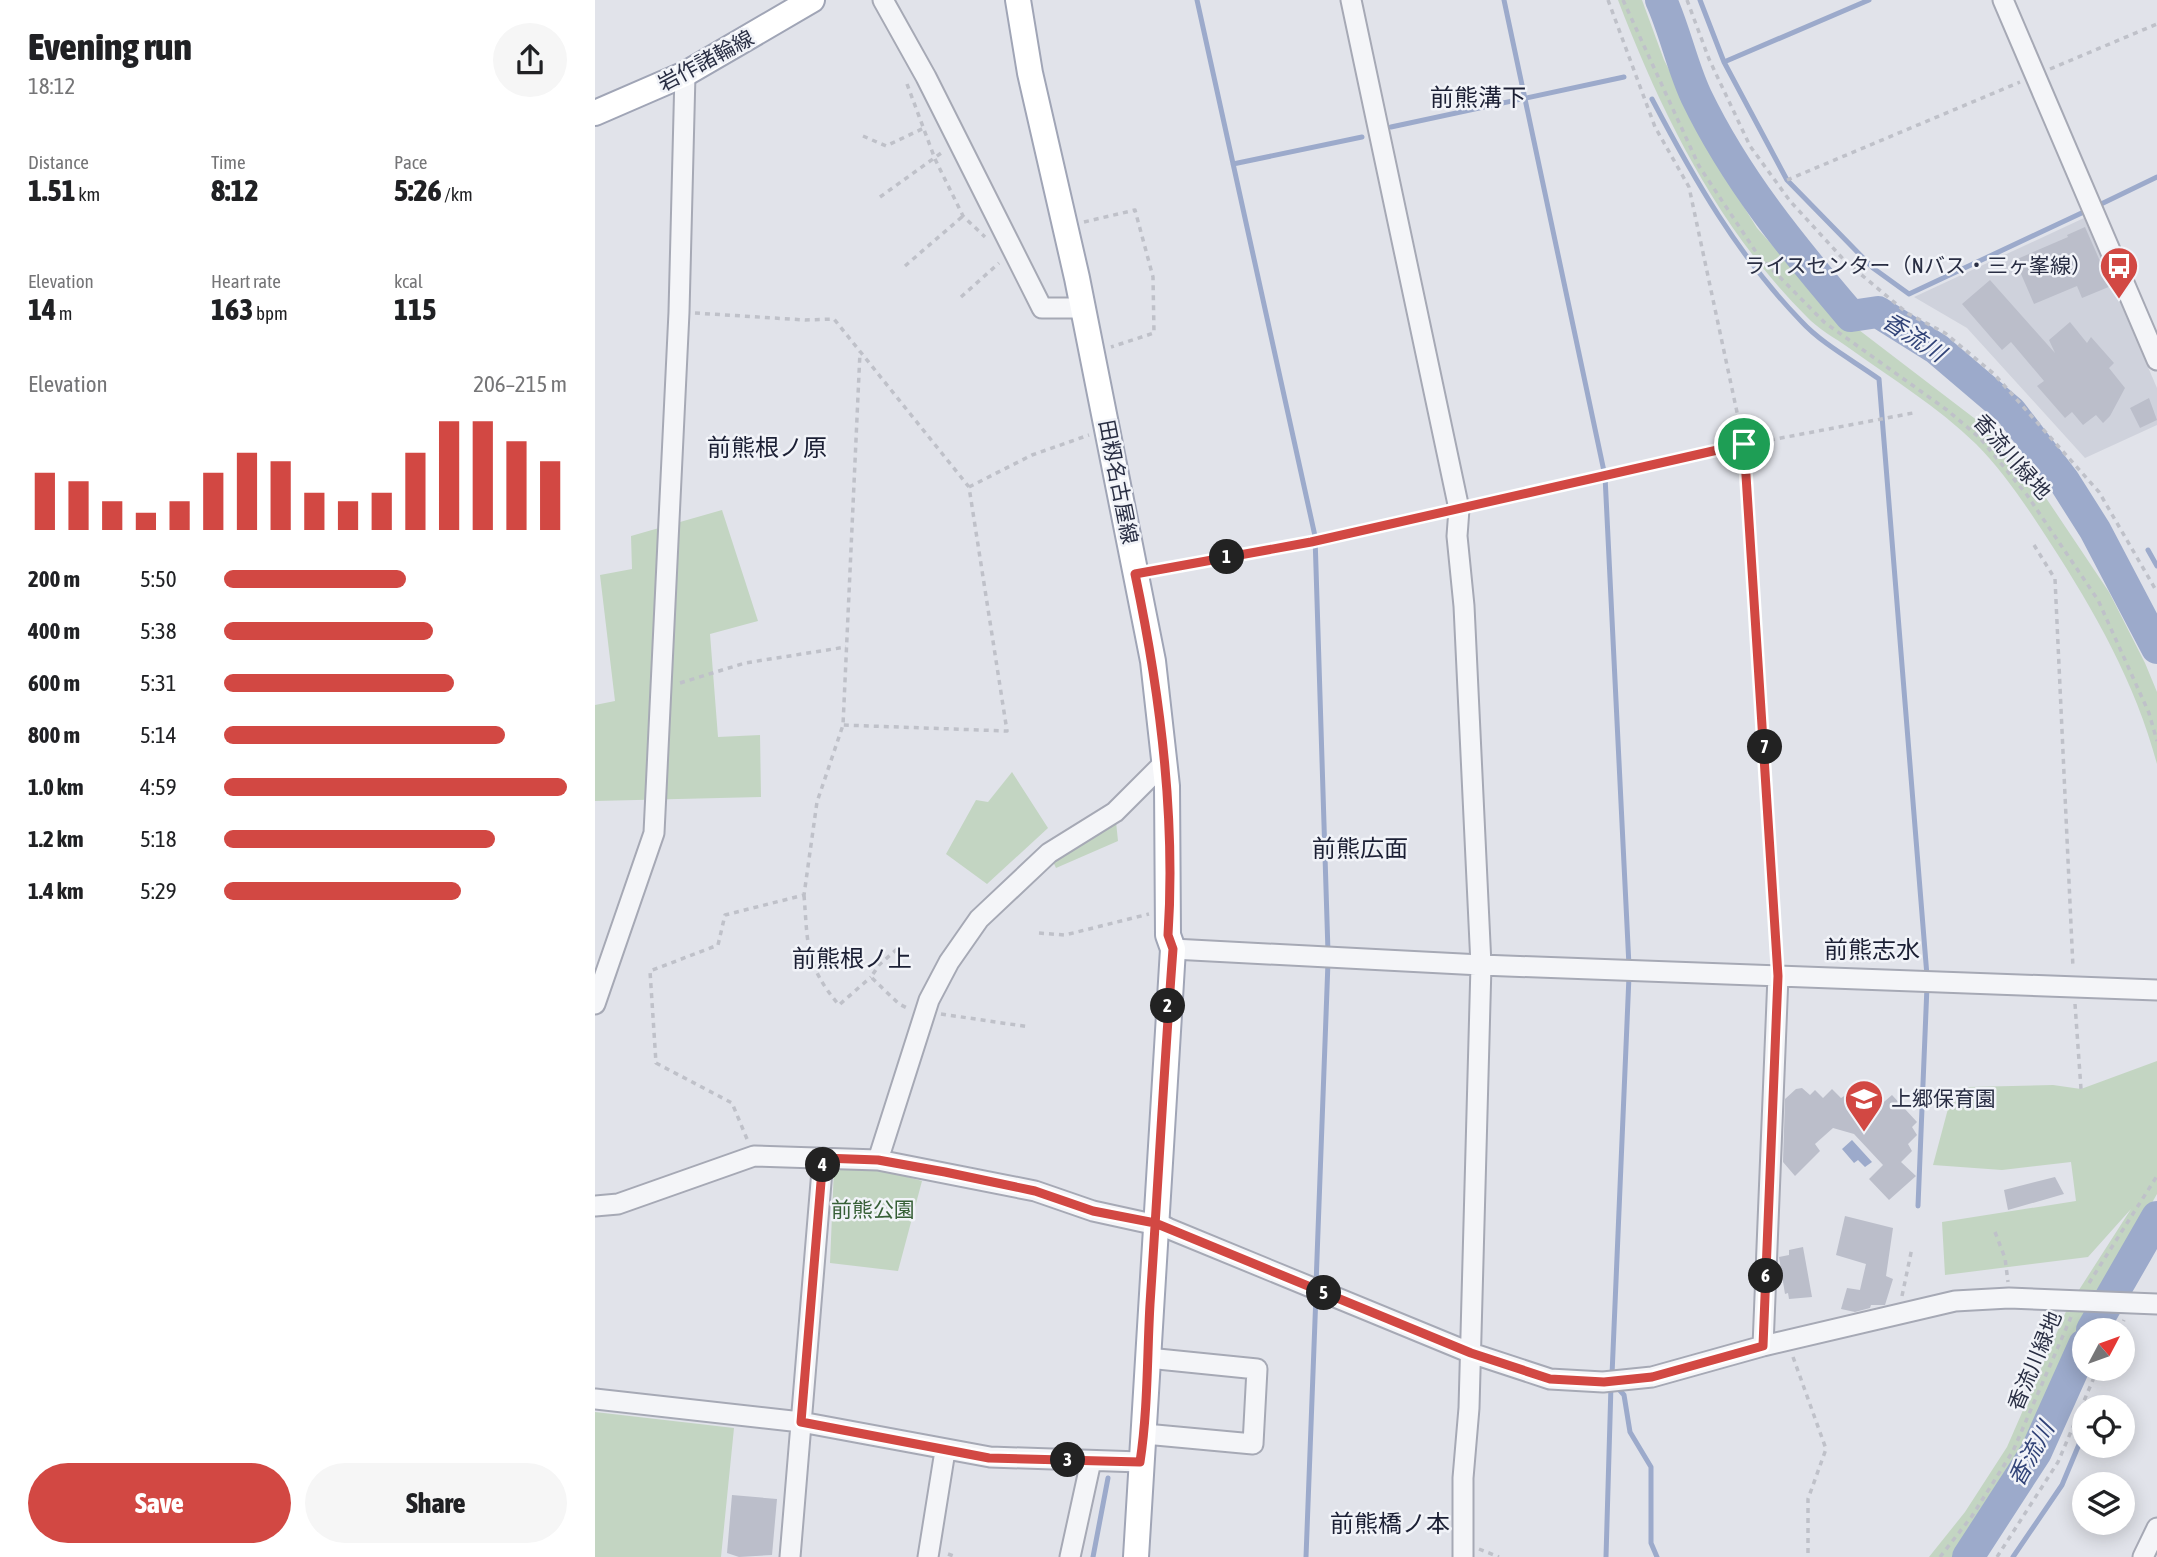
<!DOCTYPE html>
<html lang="en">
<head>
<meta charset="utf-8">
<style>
	:root { --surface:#fff; --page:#f6f6f6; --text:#202124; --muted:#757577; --accent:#d24843 }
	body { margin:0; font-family:"Asap Condensed","Noto Sans JP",sans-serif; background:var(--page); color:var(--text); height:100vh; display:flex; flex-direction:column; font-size:26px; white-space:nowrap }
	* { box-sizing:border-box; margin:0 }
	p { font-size:23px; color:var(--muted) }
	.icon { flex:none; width:38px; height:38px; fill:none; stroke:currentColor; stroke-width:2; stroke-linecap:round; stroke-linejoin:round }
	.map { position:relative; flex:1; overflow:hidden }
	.details { display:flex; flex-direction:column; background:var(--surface); width:595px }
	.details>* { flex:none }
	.needle { width:46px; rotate:49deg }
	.controls { position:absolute; left:1477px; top:1318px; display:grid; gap:14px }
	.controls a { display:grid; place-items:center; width:63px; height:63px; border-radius:50%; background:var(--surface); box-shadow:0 4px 18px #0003; font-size:35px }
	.pin { position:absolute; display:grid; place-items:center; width:60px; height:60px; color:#fff; margin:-30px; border:4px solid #fff; border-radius:50%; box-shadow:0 2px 7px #0007 }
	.km { position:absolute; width:35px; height:35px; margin:-18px; border-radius:50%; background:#222; color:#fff; font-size:19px; line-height:35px; text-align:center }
	.round { display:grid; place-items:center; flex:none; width:74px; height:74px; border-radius:37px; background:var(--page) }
	.headline { display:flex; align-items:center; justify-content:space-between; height:119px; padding:0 28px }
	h1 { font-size:38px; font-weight:800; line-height:52px }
	.metrics { display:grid; grid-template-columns:repeat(3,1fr); gap:10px; height:119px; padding:7px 28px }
	.metrics div { display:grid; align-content:center }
	.metrics b { font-size:30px; font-weight:800 }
	.metrics small { font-size:19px; font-weight:400 }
	.metrics p { font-size:19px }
	.chart { height:196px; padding:14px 28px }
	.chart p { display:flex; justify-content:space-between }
	.chart svg { width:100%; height:126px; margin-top:7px; stroke:var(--accent); stroke-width:6 }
	.cta { display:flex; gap:14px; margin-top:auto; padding:14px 28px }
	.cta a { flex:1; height:80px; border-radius:42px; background:var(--accent); color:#fff; font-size:28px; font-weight:800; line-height:80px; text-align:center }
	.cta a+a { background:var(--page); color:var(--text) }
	ul { padding:0 28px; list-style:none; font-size:23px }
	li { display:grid; grid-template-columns:112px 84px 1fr; align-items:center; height:52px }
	li i { height:18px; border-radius:9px; background:var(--accent) }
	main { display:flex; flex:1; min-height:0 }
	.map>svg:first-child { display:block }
	.built { fill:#cfd2dc }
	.green { fill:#c3d5c2 }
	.water { fill:#9caacb }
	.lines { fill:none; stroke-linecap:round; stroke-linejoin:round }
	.stream { stroke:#9caacb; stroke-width:5 }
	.river { stroke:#9caacb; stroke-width:32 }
	.building { fill:#bbbeca }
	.minor-casing { stroke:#a6a9b5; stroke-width:23 }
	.major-casing { stroke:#a0a5b6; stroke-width:28 }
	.path { stroke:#bfc1c9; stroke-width:3.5; stroke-dasharray:5 5; stroke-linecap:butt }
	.minor { stroke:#f4f5f8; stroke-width:19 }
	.major { stroke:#fff; stroke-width:24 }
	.route-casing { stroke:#fff; stroke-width:14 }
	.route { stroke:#d24843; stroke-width:9 }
	.labels { text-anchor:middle; stroke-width:5; stroke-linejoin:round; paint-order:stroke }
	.street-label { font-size:21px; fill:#292e43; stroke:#f1f3f8 }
	.poi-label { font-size:21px; fill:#292e43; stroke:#f1f3f8; text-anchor:end }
	.park-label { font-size:21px; fill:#365f36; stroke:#f1f3f8 }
	.water-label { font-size:23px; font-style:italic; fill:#324478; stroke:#f1f3f8 }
	.quarter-label { font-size:24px; fill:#1b1f34; stroke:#f1f3f8 }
</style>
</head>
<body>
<main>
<section class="details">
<div class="headline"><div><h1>Evening run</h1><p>18:12</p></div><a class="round"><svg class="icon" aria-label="share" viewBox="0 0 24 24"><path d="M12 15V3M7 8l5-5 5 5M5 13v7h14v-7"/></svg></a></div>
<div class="metrics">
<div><p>Distance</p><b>1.51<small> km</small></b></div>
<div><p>Time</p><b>8:12</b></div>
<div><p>Pace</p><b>5:26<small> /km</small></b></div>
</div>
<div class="metrics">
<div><p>Elevation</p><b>14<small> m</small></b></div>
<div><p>Heart rate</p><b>163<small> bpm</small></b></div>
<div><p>kcal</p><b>115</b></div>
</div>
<div class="chart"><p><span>Elevation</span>206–215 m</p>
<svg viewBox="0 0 160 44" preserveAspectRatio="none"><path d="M5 44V24M15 44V27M25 44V34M35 44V38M45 44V34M55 44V24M65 44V17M75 44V20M85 44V31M95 44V34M105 44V31M115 44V17M125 44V6M135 44V6M145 44V13M155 44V20"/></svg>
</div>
<ul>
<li><b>200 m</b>5:50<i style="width:53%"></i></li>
<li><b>400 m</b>5:38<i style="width:61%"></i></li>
<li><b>600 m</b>5:31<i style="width:67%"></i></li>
<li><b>800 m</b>5:14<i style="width:82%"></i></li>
<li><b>1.0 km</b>4:59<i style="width:100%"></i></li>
<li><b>1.2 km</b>5:18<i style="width:79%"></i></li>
<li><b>1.4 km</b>5:29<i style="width:69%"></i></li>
</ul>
<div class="cta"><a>Save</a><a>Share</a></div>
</section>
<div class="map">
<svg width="1562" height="1557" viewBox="0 0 1562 1557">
	<rect width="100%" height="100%" fill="#e1e3ea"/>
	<!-- built -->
	<path class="built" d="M1489,218L1562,388V425L1490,458L1372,328L1319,297Z"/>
	<!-- green -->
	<path class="green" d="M1023,0H1047L1069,60L1123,165L1162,228L1230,304L1396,431L1443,486L1514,592L1550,663L1562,692V764C1540,682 1500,612 1454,541C1432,507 1409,472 1381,444C1343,407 1296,378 1254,348C1240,338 1223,329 1211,316C1123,228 1067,115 1023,0Z
		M127,510L163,621L115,634L123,737L165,735L166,797L0,801V705L20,701L5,575L37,569L36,536Z
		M417,772L453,828L392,884L351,854L381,800L393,802Z
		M520,812L523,841L461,868L454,853Z
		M1562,1061V1194L1494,1312L1427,1455L1385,1522L1358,1557H1334L1370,1512L1412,1447L1473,1307L1536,1209L1493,1257L1350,1275L1347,1222L1481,1201L1476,1162L1407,1170L1338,1165L1354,1105L1374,1087L1458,1085L1486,1089Z
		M239,1168L284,1169L327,1181L303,1271L235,1263Z
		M0,1412L139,1428L126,1557H0Z"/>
	<!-- water -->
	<path class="water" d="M1257,1140L1277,1162L1270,1167L1263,1160L1259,1163L1247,1149Z"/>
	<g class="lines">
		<!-- stream -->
		<path class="stream" d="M602,0L720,536L733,952
			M909,0L1010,476L1034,966
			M1105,0L1129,62L1192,180L1278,268L1314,294L1493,210
			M1129,62L1274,0
			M1057,99C1099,179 1143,256 1206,321C1227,344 1259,361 1284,379L1332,976
			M796,127L1029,77
			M638,164L767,137
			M1502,206L1562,177
			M1553,550L1562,566
			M1323,1206L1332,986
			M721,1285L733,962
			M1017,1375L1034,976
			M1020,1385L1029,1395L1035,1432L1056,1467V1543L1062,1557
			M498,1557L513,1478
			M711,1557L721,1294
			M1011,1557L1016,1385
			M1418,1557L1467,1485L1485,1442"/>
		<!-- river -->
		<path class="river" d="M1066,0C1080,31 1087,66 1101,96C1141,179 1197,247 1256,316L1283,312L1342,349L1416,412L1469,481L1500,530L1562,648
			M1497,1330L1562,1217
			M1373,1557L1441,1452L1489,1345"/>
	</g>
	<!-- building -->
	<path class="building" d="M1490,227L1516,286L1487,298L1482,286L1439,304L1420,260L1473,237L1472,235Z
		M1395,280L1460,353L1454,340L1475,322L1492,343L1496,337L1519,363L1514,368L1530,388L1515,416L1508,423L1501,415L1488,425L1477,412L1470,418L1442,386L1449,381L1416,342L1407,350L1367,304Z
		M1554,398L1562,420L1545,428L1535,408Z
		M1207,1088L1215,1095L1220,1090L1228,1098L1237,1089L1246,1098L1254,1093L1267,1105L1275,1098L1283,1107L1297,1095L1322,1122L1317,1127L1322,1135L1313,1144L1317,1151L1306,1162L1321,1176L1294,1200L1274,1179L1288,1165L1259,1134L1238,1128L1220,1144L1225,1151L1200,1176L1188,1162L1190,1099L1201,1089Z
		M1460,1177L1469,1194L1413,1210L1409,1190Z
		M1250,1216L1298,1228L1291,1276L1298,1279L1290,1305H1276L1275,1308L1260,1312L1246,1309L1252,1288L1265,1290L1271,1264L1241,1255Z
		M1208,1247L1217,1297L1194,1299L1193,1293L1190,1294L1184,1257L1194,1255V1250Z
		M137,1495L182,1499L177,1555L144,1557L132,1553Z"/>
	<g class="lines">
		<!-- minor casing -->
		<g class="minor-casing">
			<path id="minor" d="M288,0L331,77L447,308H486
				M756,0L864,509L862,536L869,606L886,965L874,1408L868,1478V1557
				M1408,0L1562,360
				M578,949L886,965L1562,990
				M0,1004L59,833L84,312L90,74
				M283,1160L334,1000L354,962L384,919L454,853L520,812L570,762
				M0,1206L23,1204L159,1156L283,1160L440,1191L498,1211L571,1227
				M560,1223L876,1353L955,1379L1008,1382L1057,1377L1168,1346L1360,1301L1414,1298L1562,1304
				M1168,1346L1183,976
				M0,1399L206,1422L395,1457L545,1462
				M550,1434L658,1444L662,1369L553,1358
				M195,1557L228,1158
				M333,1557L350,1451
				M475,1557L496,1461
				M1548,1557L1562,1528"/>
		</g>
		<!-- major casing -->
		<g class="major-casing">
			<path id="major" d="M423,0L435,73L482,278L558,661L572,786L573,935L578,949L541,1557
				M0,113L90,74L217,0"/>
		</g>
		<!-- path -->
		<path class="path" d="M1013,0L1060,127L1094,187L1149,445L1182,957
			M1028,0L1104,166L1163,255L1229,322L1352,410L1385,438L1432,495L1503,600L1554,713L1562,741
			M1092,0L1114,59L1155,146L1195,201L1250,261L1312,313L1350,333L1399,374L1504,492L1562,592
			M1455,69L1562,24
			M312,84L340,159L368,216L390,237
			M268,136L291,146L329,128
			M1192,180L1425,82
			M285,197L349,151
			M489,222L540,210L558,277L559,333L516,347
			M310,266L368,216
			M366,297L404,263
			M100,313L210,320L239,319L374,487L412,731L248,725
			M374,487L437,455L494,435
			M882,505L1149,445L1318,413
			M1439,545L1460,579L1478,968
			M559,571L716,542L847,513
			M85,683L150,663L251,647
			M209,895C213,945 210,965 244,1005L276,977
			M444,933L470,935L554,914
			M302,949L284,965L276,977L304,1004L314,1009
			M1480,1004L1486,1089
			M346,1014L435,1027
			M152,1139L137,1103L61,1063L55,971L123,945L130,915L209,895L222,802L248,725L265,352
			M1400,1232L1410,1258L1413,1282
			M1494,1283L1562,1176
			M1307,1296L1317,1248
			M1524,1330L1529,1320
			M1198,1357L1231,1449L1213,1499V1557
			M884,1549L904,1557
			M353,1554L361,1557
			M1345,1557L1377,1516L1418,1451L1476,1317
			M1402,1557L1463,1462L1503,1368"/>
		<!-- minor -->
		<use href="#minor" class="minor"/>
		<!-- major -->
		<use href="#major" class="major"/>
	</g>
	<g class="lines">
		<!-- route casing -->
		<g class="route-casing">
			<path id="route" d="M1149,444L716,542L540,574C565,692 581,814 573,935L578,949C569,1067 563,1185 555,1304C552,1356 553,1410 545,1462L394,1458L206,1422L228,1158L283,1160L350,1172L440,1191L498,1211L560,1223L876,1353L955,1379L1009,1382L1057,1377L1168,1346L1183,976L1149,444"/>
		</g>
		<!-- route -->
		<use href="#route" class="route"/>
	</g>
	<!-- icons -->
	<defs>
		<g id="bus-pin" transform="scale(2.0125)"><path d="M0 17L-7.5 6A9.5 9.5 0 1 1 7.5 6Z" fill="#d24843" stroke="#f1f3f8"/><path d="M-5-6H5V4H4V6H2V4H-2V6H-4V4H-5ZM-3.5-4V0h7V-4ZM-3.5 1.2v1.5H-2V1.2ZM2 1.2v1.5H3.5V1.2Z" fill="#fff"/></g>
		<g id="school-pin" transform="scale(2.0125)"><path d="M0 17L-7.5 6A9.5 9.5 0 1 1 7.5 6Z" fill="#d24843" stroke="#f1f3f8"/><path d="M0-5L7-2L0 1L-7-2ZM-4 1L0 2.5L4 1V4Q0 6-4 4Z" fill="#fff"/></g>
	</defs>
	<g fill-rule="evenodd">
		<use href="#bus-pin" x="1524" y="266"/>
		<use href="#school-pin" x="1269" y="1099"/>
	</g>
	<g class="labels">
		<!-- street labels -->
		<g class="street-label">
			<text transform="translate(111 61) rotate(-28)" y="7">岩作諸輪線</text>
			<text transform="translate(1417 457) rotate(49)" y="7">香流川緑地</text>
			<text transform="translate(523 482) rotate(79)" y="7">田籾名古屋線</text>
			<text transform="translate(1440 1361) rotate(-67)" y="7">香流川緑地</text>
		</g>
		<!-- poi labels -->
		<g class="poi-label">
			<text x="1497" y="273">ライスセンター（Nバス・三ヶ峯線）</text>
			<text x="1296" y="1106" text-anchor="start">上郷保育園</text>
		</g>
		<!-- park labels -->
		<g class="park-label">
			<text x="278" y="1217">前熊公園</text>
		</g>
		<!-- water labels -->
		<g class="water-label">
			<text transform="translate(1319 337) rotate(33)" y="8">香流川</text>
			<text transform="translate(1436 1454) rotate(-61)" y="8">香流川</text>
		</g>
		<!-- quarter labels -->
		<g class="quarter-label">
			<text x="883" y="106">前熊溝下</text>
			<text x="172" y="456">前熊根ノ原</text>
			<text x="765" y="857">前熊広面</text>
			<text x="1277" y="958">前熊志水</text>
			<text x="257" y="967">前熊根ノ上</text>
			<text x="795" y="1532">前熊橋ノ本</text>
		</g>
	</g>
</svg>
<div class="controls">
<a><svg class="needle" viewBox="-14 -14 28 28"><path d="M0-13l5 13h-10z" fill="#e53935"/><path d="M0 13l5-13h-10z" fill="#757577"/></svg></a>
<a><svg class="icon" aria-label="locate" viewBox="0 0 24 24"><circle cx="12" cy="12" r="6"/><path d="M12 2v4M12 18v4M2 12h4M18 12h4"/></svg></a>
<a><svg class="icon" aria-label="layers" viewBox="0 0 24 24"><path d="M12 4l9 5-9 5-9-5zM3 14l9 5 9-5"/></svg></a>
</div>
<div class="pin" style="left:1149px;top:444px;background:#1e9e55"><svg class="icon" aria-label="arrive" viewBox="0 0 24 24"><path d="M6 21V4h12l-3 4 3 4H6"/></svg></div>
<b class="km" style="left:632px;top:557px">1</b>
<b class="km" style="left:573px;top:1006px">2</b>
<b class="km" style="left:473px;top:1460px">3</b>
<b class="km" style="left:228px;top:1165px">4</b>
<b class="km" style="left:729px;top:1293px">5</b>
<b class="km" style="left:1171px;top:1276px">6</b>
<b class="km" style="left:1170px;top:747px">7</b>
</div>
</main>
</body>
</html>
